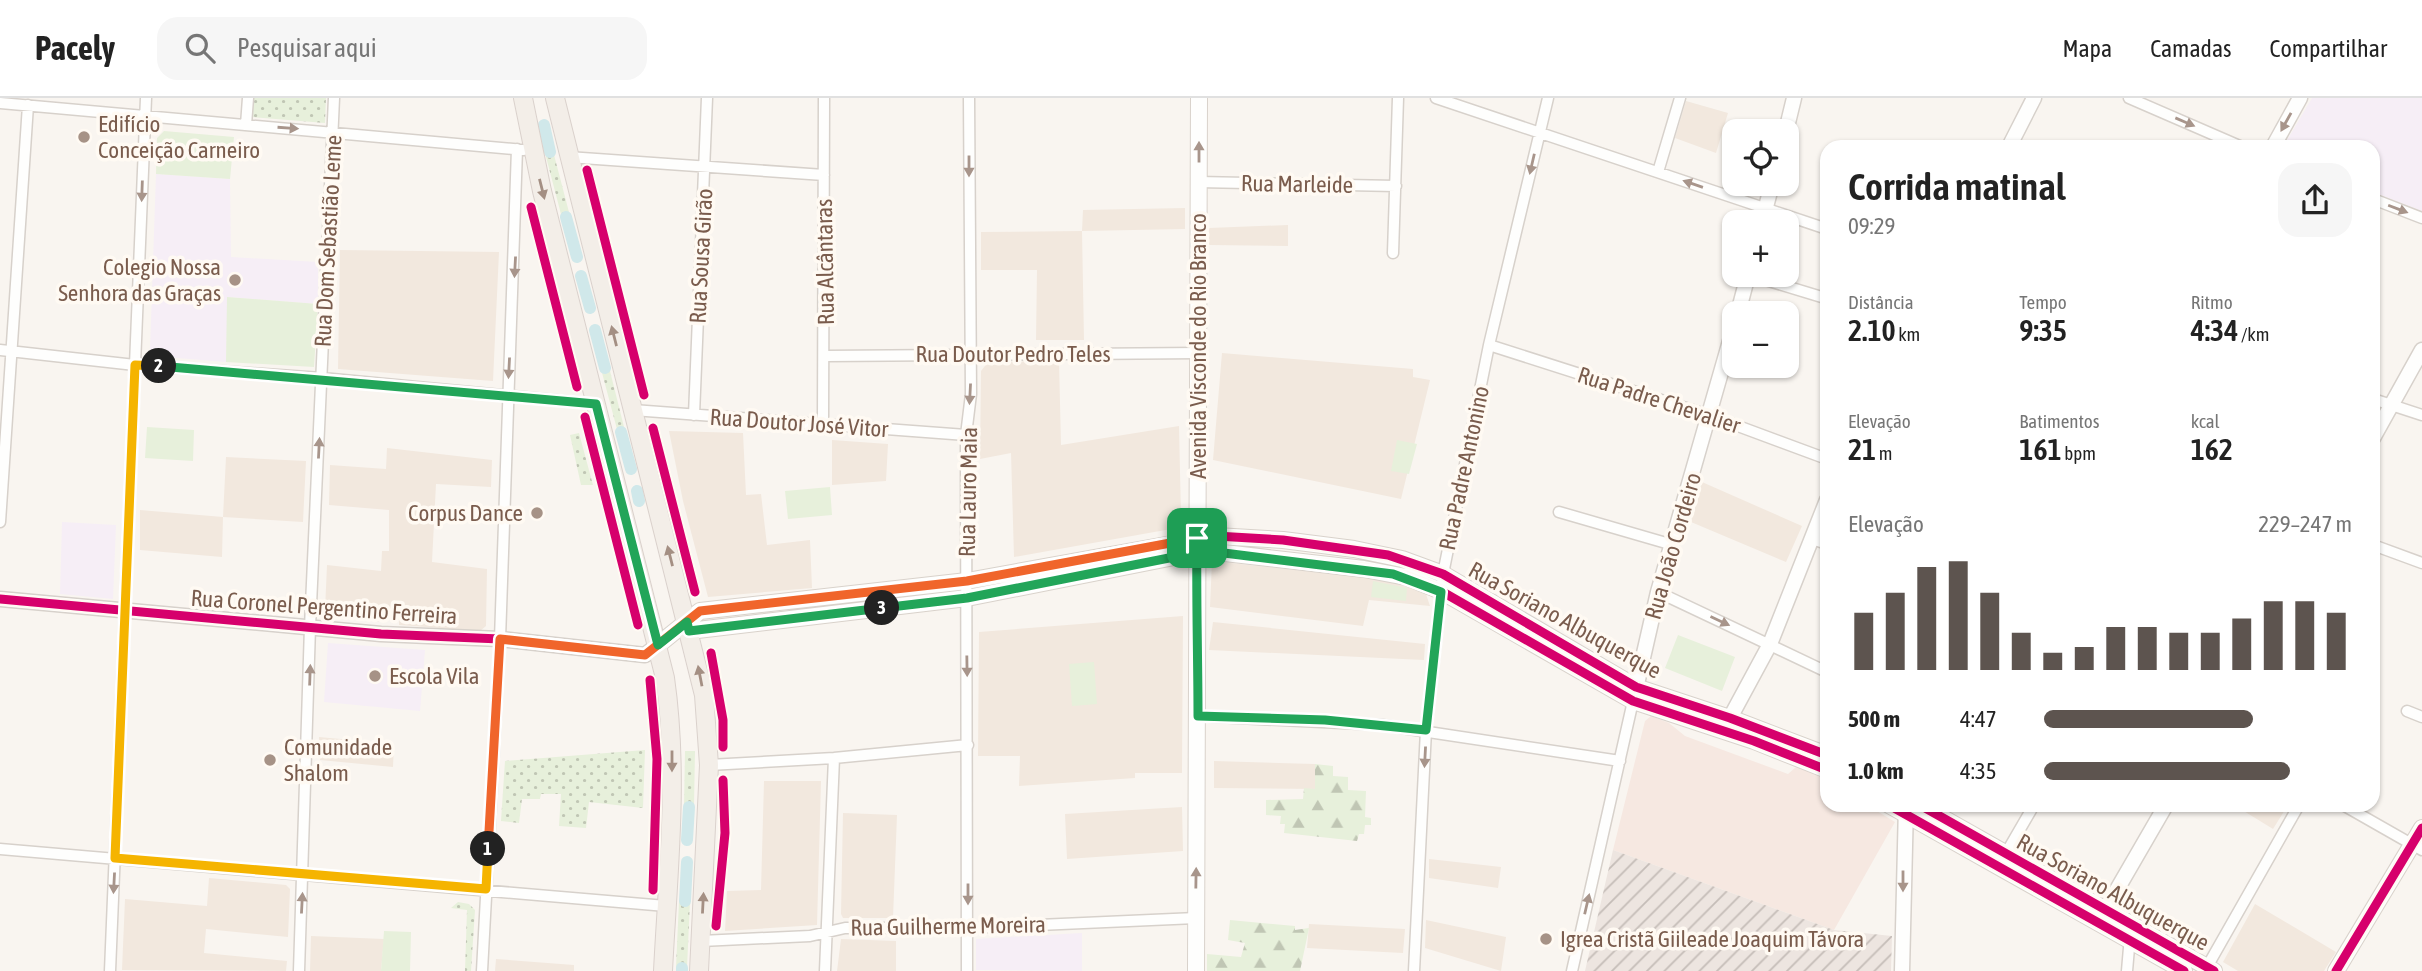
<!DOCTYPE html>
<html lang="pt">
<head>
<meta charset="utf-8">
<style>
	:root { --surface:#fff; --page:#f6f6f6; --text:#222; --muted:#767676; --line:#e0e0e0; --accent:#5d544f }
	body { margin:0; font-family:"Asap Condensed",sans-serif; background:var(--page); color:var(--text); height:100vh; display:flex; flex-direction:column; font-size:26px; white-space:nowrap }
	* { box-sizing:border-box; margin:0 }
	p { font-size:23px; color:var(--muted) }
	.icon { flex:none; width:38px; height:38px; fill:none; stroke:currentColor; stroke-width:2; stroke-linecap:round; stroke-linejoin:round }
	.map { position:relative; flex:1; overflow:hidden }
	.details { position:absolute; left:1820px; top:42px; width:560px; height:672px; display:flex; flex-direction:column; background:var(--surface); border-radius:21px; box-shadow:0 2px 5px #0004 }
	.details>* { flex:none }
	.controls { position:absolute; left:1722px; top:21px; display:grid; gap:14px }
	.controls a { display:grid; place-items:center; width:77px; height:77px; border-radius:14px; background:var(--surface); box-shadow:0 2px 5px #0004; font-size:35px }
	.pin { position:absolute; display:grid; place-items:center; width:60px; height:60px; color:#fff; margin:-30px; border-radius:14px; box-shadow:0 4px 10px #0006 }
	.km { position:absolute; width:35px; height:35px; margin:-18px; border-radius:50%; background:#222; color:#fff; font-size:19px; line-height:35px; text-align:center }
	.round { display:grid; place-items:center; flex:none; width:74px; height:74px; border-radius:21px; background:var(--page) }
	.summary { display:flex; align-items:center; justify-content:space-between; height:119px; padding:0 28px }
	h1 { font-size:38px; font-weight:600; line-height:52px }
	.figures { display:grid; grid-template-columns:repeat(3,1fr); gap:10px; height:119px; padding:7px 28px }
	.figures div { display:grid; align-content:center }
	.figures b { font-size:30px; font-weight:600 }
	.figures small { font-size:19px; font-weight:400 }
	.figures p { font-size:19px }
	.chart { height:196px; padding:14px 28px }
	.chart p { display:flex; justify-content:space-between }
	.chart svg { width:100%; height:126px; margin-top:7px; stroke:var(--accent); stroke-width:6 }
	ul { padding:0 28px; list-style:none; font-size:23px }
	li { display:grid; grid-template-columns:112px 84px 1fr; align-items:center; height:52px }
	li i { height:18px; border-radius:9px; background:var(--accent) }
	header { display:flex; align-items:center; gap:42px; box-sizing:border-box; height:98px; padding:0 35px; background:var(--surface); border-bottom:2px solid var(--line) }
	header strong { font-size:33px }
	nav { display:flex; gap:38px; margin-inline-start:auto; font-size:24px }
	.search { width:490px; height:63px; background:var(--page); display:flex; align-items:center; gap:18px; box-sizing:border-box; padding:0 24px; border-radius:21px; color:var(--muted); font-size:26px }
	.map>svg:first-child { display:block }
	.residential { fill:#f2e8de }
	.commercial { fill:#f6e8e1 }
	.industrial { fill:url(#industrial-furrows) }
	.education { fill:#f6eef6 }
	.green { fill:url(#green-dots) }
	.forest { fill:url(#forest-firs) }
	.pitch { fill:#e7f0db }
	.lines { fill:none; stroke-linecap:round; stroke-linejoin:round }
	.canal { stroke:#d0e8ea; stroke-width:12 }
	.minor-casing { stroke:#d7d1cb; stroke-width:13 }
	.tertiary-casing { stroke:#d7d1cb; stroke-width:17 }
	.secondary-casing { stroke:#d9d2cb; stroke-width:18 }
	.primary-casing { stroke:#dad1cc; stroke-width:20 }
	.minor { stroke:#fefefd; stroke-width:10 }
	.tertiary { stroke:#fefefd; stroke-width:14 }
	.secondary { stroke:#fefefd; stroke-width:16 }
	.primary { stroke:#f3eee8; stroke-width:18 }
	.cycleway-casing { stroke:#fffaf3; stroke-width:13 }
	.cycleway { stroke:#d6006c; stroke-width:9 }
	.oneway { fill:#a8958b }
	.oneway2 { fill:#a48f83 }
	.split-1-casing { stroke:#fff; stroke-width:14 }
	.split-2-casing { stroke:#fff; stroke-width:14 }
	.split-3-casing { stroke:#fff; stroke-width:14 }
	.split-4-casing { stroke:#fff; stroke-width:14 }
	.split-1 { stroke:#f0652b; stroke-width:9 }
	.split-2 { stroke:#f5b400; stroke-width:9 }
	.split-3 { stroke:#22a559; stroke-width:9 }
	.split-4 { stroke:#22a559; stroke-width:9 }
	.poi-dot { fill:#a69286; stroke:#fffaf3; stroke-width:2.5 }
	.labels { text-anchor:middle; stroke-width:7; stroke-linejoin:round; paint-order:stroke }
	.poi-label { font-size:23px; fill:#7a5c4d; stroke:#fffaf3; text-anchor:start }
	.street-label { font-size:23px; fill:#7a5c4d; stroke:#fffaf3 }
</style>
</head>
<body>
<header>
<strong>Pacely</strong>
<div class="search"><svg class="icon" aria-label="search" viewBox="0 0 24 24"><circle cx="10" cy="10" r="6"/><path d="M15 15l6 6"/></svg>Pesquisar aqui</div>
<nav><a>Mapa</a><a>Camadas</a><a>Compartilhar</a></nav>
</header>
<div class="map">
<svg width="2422" height="873" viewBox="0 0 2422 873">
	<defs>
		<pattern id="industrial-furrows" width="10" height="10" patternUnits="userSpaceOnUse" patternTransform="scale(1.75)"><rect width="10" height="10" fill="#ede5e0"/><path d="M-1 1l2-2M0 10L10 0M9 11l2-2" fill="none" stroke="#c5bdb8"/></pattern>
		<pattern id="green-dots" width="8" height="8" patternUnits="userSpaceOnUse" patternTransform="scale(1.75)"><rect width="8" height="8" fill="#e7f0db"/><path d="M2 2h.1M6 6h.1" fill="none" stroke="#c0c6b4" stroke-width="1.8" stroke-linecap="round"/></pattern>
		<pattern id="forest-firs" width="22" height="20" patternUnits="userSpaceOnUse" patternTransform="scale(1.75)"><rect width="22" height="20" fill="#e7f0db"/><path d="M5 1l3.5 6h-7zM16 11l3.5 6h-7z" fill="#c0c6b4"/></pattern>
	</defs>
	<rect width="100%" height="100%" fill="#f9f5f0"/>
	<!-- residential -->
	<path class="residential" d="M1686,3L1728,15L1716,55L1675,40Z
		M1185,110V131L1082,133L1084,242H1036L1037,172H981V134L1082,133L1083,112Z
		M1288,127V148L1209,147V130Z
		M340,152L499,154L493,283L338,271Z
		M1222,255L1413,271V279L1430,282L1401,401L1213,362Z
		M1059,263L1061,347L1179,328L1181,418L1171,431L1014,459L1011,355L980,361L981,273L988,264Z
		M669,333L743,335L746,397L761,396L767,447L810,442L812,490L708,499L683,403Z
		M832,342L888,346L886,383L832,387Z
		M387,350L492,362L491,389L436,386L432,464L487,471L486,528L480,533L399,527V522L385,520L383,524L332,519L325,512L327,467L381,473L382,453H389V412L329,407L330,367L386,371Z
		M226,359L306,363L303,424L223,419L222,459L140,452V412L223,419Z
		M1702,384L1802,428L1786,464L1691,424Z
		M1212,463L1388,482L1426,496L1430,508L1369,502L1363,528L1210,509Z
		M1183,518L1182,675H1135V680L1019,688L1020,658H978L979,534Z
		M1213,524L1425,546L1424,562L1209,552Z
		M319,639L394,646L393,669L320,662Z
		M1214,663L1315,666V691L1214,690Z
		M764,683H821L817,827L725,833L727,793L761,792Z
		M2234,707H2288L2273,731Z
		M1182,709L1183,753L1067,761L1065,716Z
		M843,715L897,717L893,820H843L841,816Z
		M1429,761L1501,769L1498,790L1429,780Z
		M209,780L286,787L290,791L288,839L206,831L204,855L287,863L286,873L122,872L125,801L207,808Z
		M2255,806L2336,854L2324,873H2238L2223,864Z
		M1426,822L1506,839L1501,873L1425,850Z
		M1309,826L1405,831L1403,855L1307,850Z
		M311,838L384,841L381,873H310Z
		M841,841L896,843V873H837Z
		M496,861L574,867V873H495Z"/>
	<!-- commercial -->
	<path class="commercial" d="M1651,618L1669,625L1685,638L1788,676L1796,669L1807,672L1827,683V707H1867L1895,724L1834,832L1613,752L1645,623Z"/>
	<!-- industrial -->
	<path class="industrial" d="M1613,752L1834,832L1892,838L1891,873H1585Z"/>
	<!-- education -->
	<path class="education" d="M2312,0H2422V113L2373,94V49H2283Z
		M156,76L230,81L231,159L318,164V206L228,199L226,264L153,258L150,252Z
		M62,424L116,427L113,501L60,496Z
		M328,545L425,552L420,613L324,604Z
		M1082,835V873L976,872V841Z"/>
	<!-- green -->
	<path class="green" d="M254,0H326L325,25L252,19Z
		M553,53L570,118L562,120L545,55Z
		M609,269L625,333L618,335L601,271Z
		M579,335L593,387H581L570,337Z
		M645,652L643,710L589,704L586,730L559,728L561,696H541L540,701H522L519,725L501,723L505,663Z
		M685,653H695L694,709H684Z
		M679,803H690L687,870L676,869Z
		M458,804L469,806L475,812L471,873H465L467,812L451,810Z"/>
	<!-- forest -->
	<path class="forest" d="M1315,666L1333,668V678L1348,679V692L1366,693L1365,719L1371,720V727H1365L1364,736H1359L1357,743L1284,735L1285,726H1280L1281,718L1266,717V702L1303,701L1304,690L1315,691Z
		M1230,822L1295,828V832L1309,830L1300,873H1207V856L1241,859L1245,845L1228,842Z"/>
	<!-- pitch -->
	<path class="pitch" d="M164,33L234,39L230,81L156,76L157,40Z
		M227,199L318,206L314,269L226,264Z
		M147,329L194,332L193,363L145,360Z
		M1397,342L1417,346L1409,376L1391,373Z
		M830,389L832,417L788,421L785,393Z
		M1373,483L1407,490L1406,503L1371,499Z
		M1678,537L1735,559L1722,593L1665,570Z
		M1094,564L1097,606L1072,608L1069,566Z
		M384,833L411,834L410,873H381Z"/>
	<g class="lines">
		<!-- canal -->
		<path class="canal" d="M544,27L550,54
			M566,119L577,159
			M581,178L590,210
			M595,232L605,270
			M621,334L631,371
			M637,393L639,403
			M687,742L689,709
			M685,803L687,764
			M682,873V870"/>
		<!-- minor casing -->
		<g class="minor-casing">
			<path id="minor" d="M1436,0L1827,131
				M2129,0L2242,49
				M0,5L524,52
				M246,27L248,0
				M568,59L824,77
				M1658,74L1680,0
				M1198,84L1396,88
				M2373,101L2422,120
				M1393,155L1398,0
				M1749,177L1825,200
				M1489,247L1711,318L1827,361
				M0,252L135,267L322,280L596,306
				M826,258L1200,255
				M2373,301L2422,317
				M633,312L966,337
				M694,317L707,0
				M823,327L824,0
				M1559,414L1673,447
				M0,424L28,7
				M1812,441L1827,446
				M2373,447L2422,465
				M1658,494L1827,574
				M2407,613L2422,619
				M1198,618L1382,627L1620,663
				M709,667L834,660L968,647
				M2343,707L2422,752
				M0,751L666,808
				M2005,757L2034,707
				M701,843L810,838L845,830H968L1196,820
				M2207,869L2299,707
				M110,873L146,0
				M299,873L310,529L334,0
				M482,873L500,541L517,51
				M825,873L834,660
				M967,873L966,337L971,296L969,0
				M1414,873L1426,632L1443,476L1489,247L1548,0
				M1572,873L1633,603
				M2127,873L2130,838"/>
		</g>
		<!-- tertiary casing -->
		<g class="tertiary-casing">
			<path id="tertiary" d="M1786,33L1794,0
				M2009,49L2034,0
				M2273,49L2300,0
				M1762,124L1772,86
				M1738,215L1748,177
				M2373,340L2422,252
				M0,501L381,536L500,541L645,557L658,547
				M1634,599L1658,494L1734,229
				M1730,620L1770,546L1827,402
				M2100,821L2166,707
				M1902,873L1906,707"/>
		</g>
		<!-- secondary casing -->
		<g class="secondary-casing">
			<path id="secondary" d="M689,533L967,500L1179,458L1216,454L1364,471L1406,479L1441,493L1633,603L1754,643L1827,672
				M658,547L700,513L967,483L1216,438L1283,442L1354,451L1402,461L1443,476L1636,589L1730,620L1827,657
				M1889,707L2184,873
				M1920,707L2214,873
				M1196,873L1199,0
				M2336,873L2422,730"/>
		</g>
		<!-- primary casing -->
		<g class="primary-casing">
			<path id="primary" d="M523,0L542,93L665,580C679,677 668,775 663,873
				M555,0L704,597L709,667L699,873"/>
		</g>
		<!-- minor -->
		<use href="#minor" class="minor"/>
		<!-- tertiary -->
		<use href="#tertiary" class="tertiary"/>
		<!-- secondary -->
		<use href="#secondary" class="secondary"/>
		<!-- primary -->
		<use href="#primary" class="primary"/>
		<!-- cycleway casing -->
		<g class="cycleway-casing">
			<path id="cycleway" d="M587,72L644,297
				M531,109L577,289
				M585,319L638,527
				M653,330L695,494
				M981,481L1216,438L1283,442L1388,457L1443,476L1636,589L1730,620L1827,657
				M0,501L381,536L500,541L645,557
				M705,531L967,500L1179,458L1216,454L1364,471L1406,479L1441,493L1633,603L1754,643L1827,672
				M711,555L723,622V649
				M650,582L657,661L653,792
				M1889,707L2184,873
				M1920,707L2214,873
				M716,828L725,735L723,682
				M2336,873L2422,730"/>
		</g>
		<!-- cycleway -->
		<use href="#cycleway" class="cycleway"/>
	</g>
	<!-- one-way arrows -->
	<defs><path id="oneway-solid" d="M-6-.8H1V-3.2L6.5 0L1 3.2V.8H-6Z" transform="scale(1.75)"/></defs>
	<g class="oneway">
		<use href="#oneway-solid" transform="translate(2185 24) rotate(23)"/>
		<use href="#oneway-solid" transform="translate(2286 24) rotate(119)"/>
		<use href="#oneway-solid" transform="translate(288 30) rotate(4)"/>
		<use href="#oneway-solid" transform="translate(1199 54) rotate(-90)"/>
		<use href="#oneway-solid" transform="translate(1532 66) rotate(103)"/>
		<use href="#oneway-solid" transform="translate(969 68) rotate(90)"/>
		<use href="#oneway-solid" transform="translate(1693 86) rotate(-161)"/>
		<use href="#oneway-solid" transform="translate(142 93) rotate(92)"/>
		<use href="#oneway-solid" transform="translate(2398 111) rotate(21)"/>
		<use href="#oneway-solid" transform="translate(515 169) rotate(93)"/>
		<use href="#oneway-solid" transform="translate(509 270) rotate(93)"/>
		<use href="#oneway-solid" transform="translate(970 296) rotate(93)"/>
		<use href="#oneway-solid" transform="translate(319 350) rotate(-87)"/>
		<use href="#oneway-solid" transform="translate(1720 523) rotate(25)"/>
		<use href="#oneway-solid" transform="translate(967 568) rotate(89)"/>
		<use href="#oneway-solid" transform="translate(310 577) rotate(-88)"/>
		<use href="#oneway-solid" transform="translate(1425 659) rotate(93)"/>
		<use href="#oneway-solid" transform="translate(1196 780) rotate(-89)"/>
		<use href="#oneway-solid" transform="translate(1903 783) rotate(90)"/>
		<use href="#oneway-solid" transform="translate(114 785) rotate(93)"/>
		<use href="#oneway-solid" transform="translate(968 796) rotate(90)"/>
		<use href="#oneway-solid" transform="translate(302 805) rotate(-87)"/>
		<use href="#oneway-solid" transform="translate(1587 806) rotate(-77)"/>
	</g>
	<g class="oneway2">
		<use href="#oneway-solid" transform="translate(542 91) rotate(76)"/>
		<use href="#oneway-solid" transform="translate(614 238) rotate(-104)"/>
		<use href="#oneway-solid" transform="translate(670 458) rotate(-104)"/>
		<use href="#oneway-solid" transform="translate(700 578) rotate(-101)"/>
		<use href="#oneway-solid" transform="translate(672 663) rotate(90)"/>
		<use href="#oneway-solid" transform="translate(703 805) rotate(-87)"/>
	</g>
	<g class="lines">
		<!-- split-1 casing -->
		<g class="split-1-casing">
			<path id="split-1" d="M488,751L500,541L645,557L700,513L967,483L1197,440"/>
		</g>
		<!-- split-2 casing -->
		<g class="split-2-casing">
			<path id="split-2" d="M159,268L135,267L115,760L486,791L488,751"/>
		</g>
		<!-- split-3 casing -->
		<g class="split-3-casing">
			<path id="split-3" d="M159,268L596,306L658,547L687,524L689,533L882,510"/>
		</g>
		<!-- split-4 casing -->
		<g class="split-4-casing">
			<path id="split-4" d="M882,510L967,500L1179,458L1216,454L1393,476L1441,494L1426,632L1325,622L1198,618C1198,559 1196,500 1197,440"/>
		</g>
		<!-- split-1 -->
		<use href="#split-1" class="split-1"/>
		<!-- split-2 -->
		<use href="#split-2" class="split-2"/>
		<!-- split-3 -->
		<use href="#split-3" class="split-3"/>
		<!-- split-4 -->
		<use href="#split-4" class="split-4"/>
	</g>
	<!-- markers -->
	<g class="poi-dot">
		<circle cx="84" cy="39" r="7"/>
		<circle cx="235" cy="182" r="7"/>
		<circle cx="537" cy="415" r="7"/>
		<circle cx="375" cy="578" r="7"/>
		<circle cx="270" cy="662" r="7"/>
		<circle cx="1546" cy="841" r="7"/>
	</g>
	<g class="labels">
		<!-- poi labels -->
		<g class="poi-label">
			<text x="98" y="34">Edifício<tspan x="98" dy="26">Conceição Carneiro</tspan></text>
			<text x="221" y="177" text-anchor="end">Colegio Nossa<tspan x="221" dy="26">Senhora das Graças</tspan></text>
			<text x="523" y="423" text-anchor="end">Corpus Dance</text>
			<text x="389" y="586">Escola Vila</text>
			<text x="284" y="657">Comunidade<tspan x="284" dy="26">Shalom</tspan></text>
			<text x="1560" y="849">Igrea Cristã Giileade Joaquim Távora</text>
		</g>
		<!-- street labels -->
		<g class="street-label">
			<text transform="translate(1297 86) rotate(1)" y="8">Rua Marleide</text>
			<text transform="translate(328 143) rotate(-87)" y="8">Rua Dom Sebastião Leme</text>
			<text transform="translate(701 158) rotate(-87)" y="8">Rua Sousa Girão</text>
			<text transform="translate(825 164) rotate(-91)" y="8">Rua Alcântaras</text>
			<text transform="translate(1198 248) rotate(-90)" y="8">Avenida Visconde do Rio Branco</text>
			<text x="1013" y="264">Rua Doutor Pedro Teles</text>
			<text transform="translate(1659 302) rotate(18)" y="8">Rua Padre Chevalier</text>
			<text transform="translate(799 325) rotate(4)" y="8">Rua Doutor José Vitor</text>
			<text transform="translate(1464 370) rotate(-78)" y="8">Rua Padre Antonino</text>
			<text transform="translate(968 394) rotate(-89)" y="8">Rua Lauro Maia</text>
			<text transform="translate(1673 448) rotate(-74)" y="8">Rua João Cordeiro</text>
			<text transform="translate(324 509) rotate(4)" y="8">Rua Coronel Pergentino Ferreira</text>
			<text transform="translate(1565 522) rotate(29)" y="8">Rua Soriano Albuquerque</text>
			<text transform="translate(2113 794) rotate(29)" y="8">Rua Soriano Albuquerque</text>
			<text transform="translate(948 828) rotate(-1)" y="8">Rua Guilherme Moreira</text>
		</g>
	</g>
</svg>
<div class="controls">
<a><svg class="icon" aria-label="locate" viewBox="0 0 24 24"><circle cx="12" cy="12" r="6"/><path d="M12 2v4M12 18v4M2 12h4M18 12h4"/></svg></a>
<a>+</a>
<a>−</a>
</div>
<div class="pin" style="left:1197px;top:440px;background:#1e9e55"><svg class="icon" aria-label="arrive" viewBox="0 0 24 24"><path d="M6 21V4h12l-3 4 3 4H6"/></svg></div>
<b class="km" style="left:488px;top:751px">1</b>
<b class="km" style="left:159px;top:268px">2</b>
<b class="km" style="left:882px;top:510px">3</b>
<section class="details">
<div class="summary"><div><h1>Corrida matinal</h1><p>09:29</p></div><a class="round"><svg class="icon" aria-label="share" viewBox="0 0 24 24"><path d="M12 15V3M7 8l5-5 5 5M5 13v7h14v-7"/></svg></a></div>
<div class="figures">
<div><p>Distância</p><b>2.10<small> km</small></b></div>
<div><p>Tempo</p><b>9:35</b></div>
<div><p>Ritmo</p><b>4:34<small> /km</small></b></div>
</div>
<div class="figures">
<div><p>Elevação</p><b>21<small> m</small></b></div>
<div><p>Batimentos</p><b>161<small> bpm</small></b></div>
<div><p>kcal</p><b>162</b></div>
</div>
<div class="chart"><p><span>Elevação</span>229–247 m</p>
<svg viewBox="0 0 160 44" preserveAspectRatio="none"><path d="M5 44V24M15 44V17M25 44V8M35 44V6M45 44V17M55 44V31M65 44V38M75 44V36M85 44V29M95 44V29M105 44V31M115 44V31M125 44V26M135 44V20M145 44V20M155 44V24"/></svg>
</div>
<ul>
<li><b>500 m</b>4:47<i style="width:68%"></i></li>
<li><b>1.0 km</b>4:35<i style="width:80%"></i></li>
</ul>
</section>
</div>
</body>
</html>
